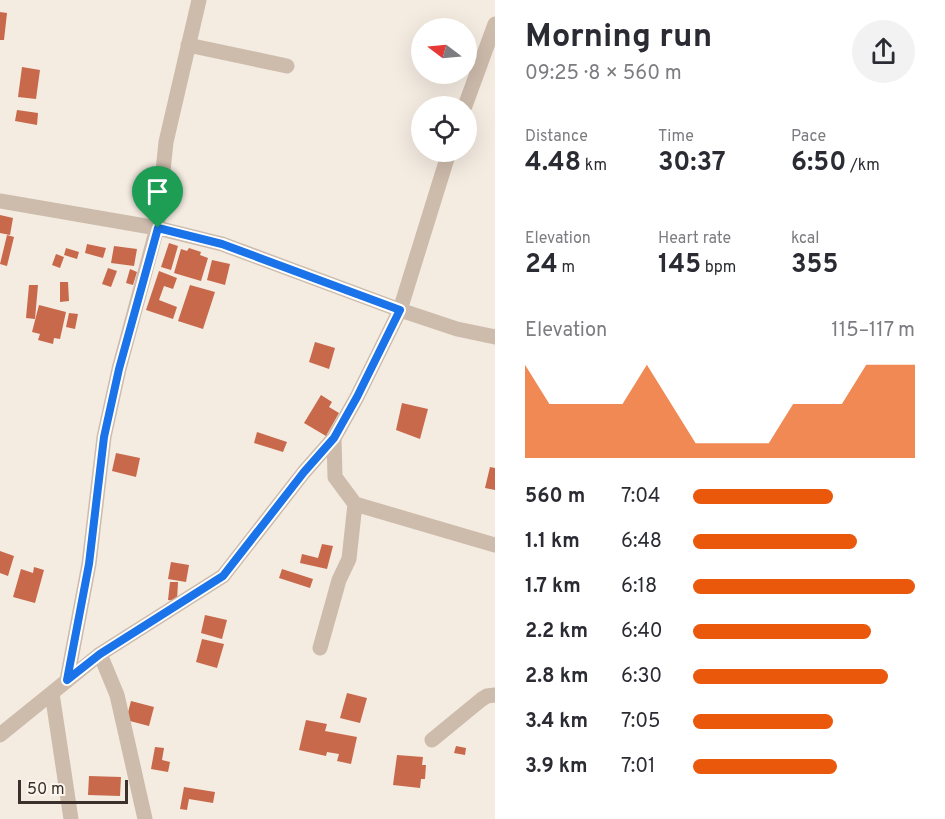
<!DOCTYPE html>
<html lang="en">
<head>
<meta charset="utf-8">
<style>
	:root { --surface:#fff; --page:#f2f2f3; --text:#2b2b33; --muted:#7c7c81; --accent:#ea580c }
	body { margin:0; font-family:Overpass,sans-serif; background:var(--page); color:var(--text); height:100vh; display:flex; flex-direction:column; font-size:22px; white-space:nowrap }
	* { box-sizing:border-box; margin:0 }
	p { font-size:20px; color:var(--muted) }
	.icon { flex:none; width:33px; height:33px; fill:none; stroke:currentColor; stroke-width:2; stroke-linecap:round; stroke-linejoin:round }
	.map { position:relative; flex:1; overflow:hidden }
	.details { display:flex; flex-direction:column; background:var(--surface); width:450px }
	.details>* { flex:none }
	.needle { width:39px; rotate:286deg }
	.buttons { position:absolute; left:411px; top:18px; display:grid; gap:12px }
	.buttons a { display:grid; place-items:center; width:66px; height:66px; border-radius:50%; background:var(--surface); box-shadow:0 6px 24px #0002; font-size:30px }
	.scale { position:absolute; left:18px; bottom:15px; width:110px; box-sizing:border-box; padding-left:6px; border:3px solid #3b302b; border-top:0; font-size:16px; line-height:21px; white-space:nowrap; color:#3b302b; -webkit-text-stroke:4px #fbf5ee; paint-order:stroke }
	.pin { position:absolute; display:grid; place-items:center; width:51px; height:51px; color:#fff; margin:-62px -26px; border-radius:50% 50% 50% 0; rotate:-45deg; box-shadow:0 0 6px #0007 }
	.pin .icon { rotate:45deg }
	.round { display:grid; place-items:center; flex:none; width:63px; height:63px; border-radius:32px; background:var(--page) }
	.headline { display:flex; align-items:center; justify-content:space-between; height:102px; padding:0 30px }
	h1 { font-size:33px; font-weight:700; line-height:45px }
	.stats { display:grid; grid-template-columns:repeat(3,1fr); gap:9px; height:102px; padding:6px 30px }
	.stats div { display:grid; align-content:center }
	.stats b { font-size:26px; font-weight:700 }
	.stats small { font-size:16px; font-weight:400 }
	.stats p { font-size:16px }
	.chart { height:168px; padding:12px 30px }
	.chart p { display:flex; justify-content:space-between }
	.chart svg { width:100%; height:108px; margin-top:6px; fill:var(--accent); opacity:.7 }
	ul { padding:0 30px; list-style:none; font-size:20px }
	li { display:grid; grid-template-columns:96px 72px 1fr; align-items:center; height:45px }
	li i { height:15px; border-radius:8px; background:var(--accent) }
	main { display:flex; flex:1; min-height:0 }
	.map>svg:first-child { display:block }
	.building { fill:#c8694b }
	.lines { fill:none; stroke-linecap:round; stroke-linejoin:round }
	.minor { stroke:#cdbbac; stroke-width:15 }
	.route-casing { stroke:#fff; stroke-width:12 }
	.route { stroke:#1a73e8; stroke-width:8 }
</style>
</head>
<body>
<main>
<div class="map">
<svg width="495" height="819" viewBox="0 0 495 819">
	<rect width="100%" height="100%" fill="#f4ebe1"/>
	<!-- building -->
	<path class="building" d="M0,12L7,13L4,40H0Z
		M22,67L40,70L36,99L18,97Z
		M17,110L38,113L37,125L15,121Z
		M0,215L13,218L10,235L0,233Z
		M7,235L14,237L7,266L0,264Z
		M169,243L178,246L171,270L161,267Z
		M87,244L106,248L103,258L85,253Z
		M114,246L137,249L134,266L111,263Z
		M66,248L79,252L77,259L64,255Z
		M189,248L201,252L200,255L208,258L201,281L174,273L181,249L187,251Z
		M56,254L64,257L60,268L52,265Z
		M212,260L230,264L225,285L207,280Z
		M108,268L117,271L111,287L102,284Z
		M130,269L137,272L133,285L126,283Z
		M159,271L177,278L173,289L164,286L159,300L177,307L173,319L146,310Z
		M60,282H68L69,301L60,302Z
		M29,285H38L35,319L26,318Z
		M190,285L215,292L203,329L178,321Z
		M39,305L66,312L60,339L54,338L53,344L38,340L40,334L32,332Z
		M69,313L78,314L75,329L66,327Z
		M315,342L335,348L329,369L309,362Z
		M321,395L332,402L329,407L339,413L326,436L304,423Z
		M402,403L428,409L420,439L396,430Z
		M257,432L287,442L283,452L254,443Z
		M116,453L140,458L136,477L112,471Z
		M490,467L495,468V490L485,488Z
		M322,544L333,546L327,569L300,563L302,554L318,558Z
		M0,551L14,556L8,576L0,573Z
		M171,562L189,565L186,582L168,579Z
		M34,567L44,570L35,603L13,597L21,569L33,573Z
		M282,569L313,579L310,588L279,578Z
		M170,582H178L177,601L168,600Z
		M205,615L227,620L222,639L201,633Z
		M202,639L224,644L217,668L196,662Z
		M347,693L367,698L360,723L340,718Z
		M131,701L154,707L149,726L126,720Z
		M306,720L327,724L325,731L357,737L351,764L337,761L339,754L327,752L326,756L299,750Z
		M456,746L466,748L465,755L454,753Z
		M155,747L164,748L162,760L170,762L168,772L151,769Z
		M397,755L423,757L422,765H426L425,779H421L420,788L393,785Z
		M89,776L121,777L120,796L88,795Z
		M184,787L215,792L213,803L189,799L187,810L180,809Z"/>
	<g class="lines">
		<!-- minor -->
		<path class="minor" d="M188,45L287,66
			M465,106L495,24
			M0,201L157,228L222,244L400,310L457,329L495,337
			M334,438L335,477L355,504L495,545
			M320,648L339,580L349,559L355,504
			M100,654L117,695L145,819
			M67,680L89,564L104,437L119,369L157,228L166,142L199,0
			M52,693L71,819
			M0,735L100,654L223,576L304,472L334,438L357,397L400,310L449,152
			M432,740L482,699L487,696L495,695"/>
	</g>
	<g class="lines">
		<!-- route casing -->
		<g class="route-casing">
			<path id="route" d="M158,228L222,244L400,310L357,397L334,438L304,472L223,576L100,654L67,680L89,564L104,437L119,369Z"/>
		</g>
		<!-- route -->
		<use href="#route" class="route"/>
	</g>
</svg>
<div class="buttons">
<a><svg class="needle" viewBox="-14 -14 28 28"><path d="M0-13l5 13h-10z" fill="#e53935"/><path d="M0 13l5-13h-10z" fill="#7c7c81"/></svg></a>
<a><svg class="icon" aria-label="locate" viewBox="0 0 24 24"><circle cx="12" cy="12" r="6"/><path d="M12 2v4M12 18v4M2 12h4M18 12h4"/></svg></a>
</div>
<div class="scale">50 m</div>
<div class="pin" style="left:158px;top:228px;background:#1e9e55"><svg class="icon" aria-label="arrive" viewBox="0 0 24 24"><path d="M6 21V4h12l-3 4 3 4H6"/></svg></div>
</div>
<section class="details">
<div class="headline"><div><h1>Morning run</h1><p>09:25 · 8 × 560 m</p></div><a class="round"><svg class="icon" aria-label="share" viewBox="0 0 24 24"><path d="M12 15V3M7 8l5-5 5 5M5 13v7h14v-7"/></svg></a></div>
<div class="stats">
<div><p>Distance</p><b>4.48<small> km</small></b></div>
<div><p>Time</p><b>30:37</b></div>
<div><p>Pace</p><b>6:50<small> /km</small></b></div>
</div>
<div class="stats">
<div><p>Elevation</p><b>24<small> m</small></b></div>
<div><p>Heart rate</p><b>145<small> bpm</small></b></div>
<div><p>kcal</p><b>355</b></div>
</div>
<div class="chart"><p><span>Elevation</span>115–117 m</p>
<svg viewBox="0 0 160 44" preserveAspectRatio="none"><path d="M0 44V6L10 22L20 22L30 22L40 22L50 6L60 22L70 38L80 38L90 38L100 38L110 22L120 22L130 22L140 6L150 6L160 6V44z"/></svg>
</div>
<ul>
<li><b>560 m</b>7:04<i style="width:63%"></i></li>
<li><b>1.1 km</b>6:48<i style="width:74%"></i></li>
<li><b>1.7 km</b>6:18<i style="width:100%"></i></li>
<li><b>2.2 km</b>6:40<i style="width:80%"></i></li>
<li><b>2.8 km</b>6:30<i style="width:88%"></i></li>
<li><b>3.4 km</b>7:05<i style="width:63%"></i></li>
<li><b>3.9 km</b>7:01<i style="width:65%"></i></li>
</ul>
</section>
</main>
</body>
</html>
